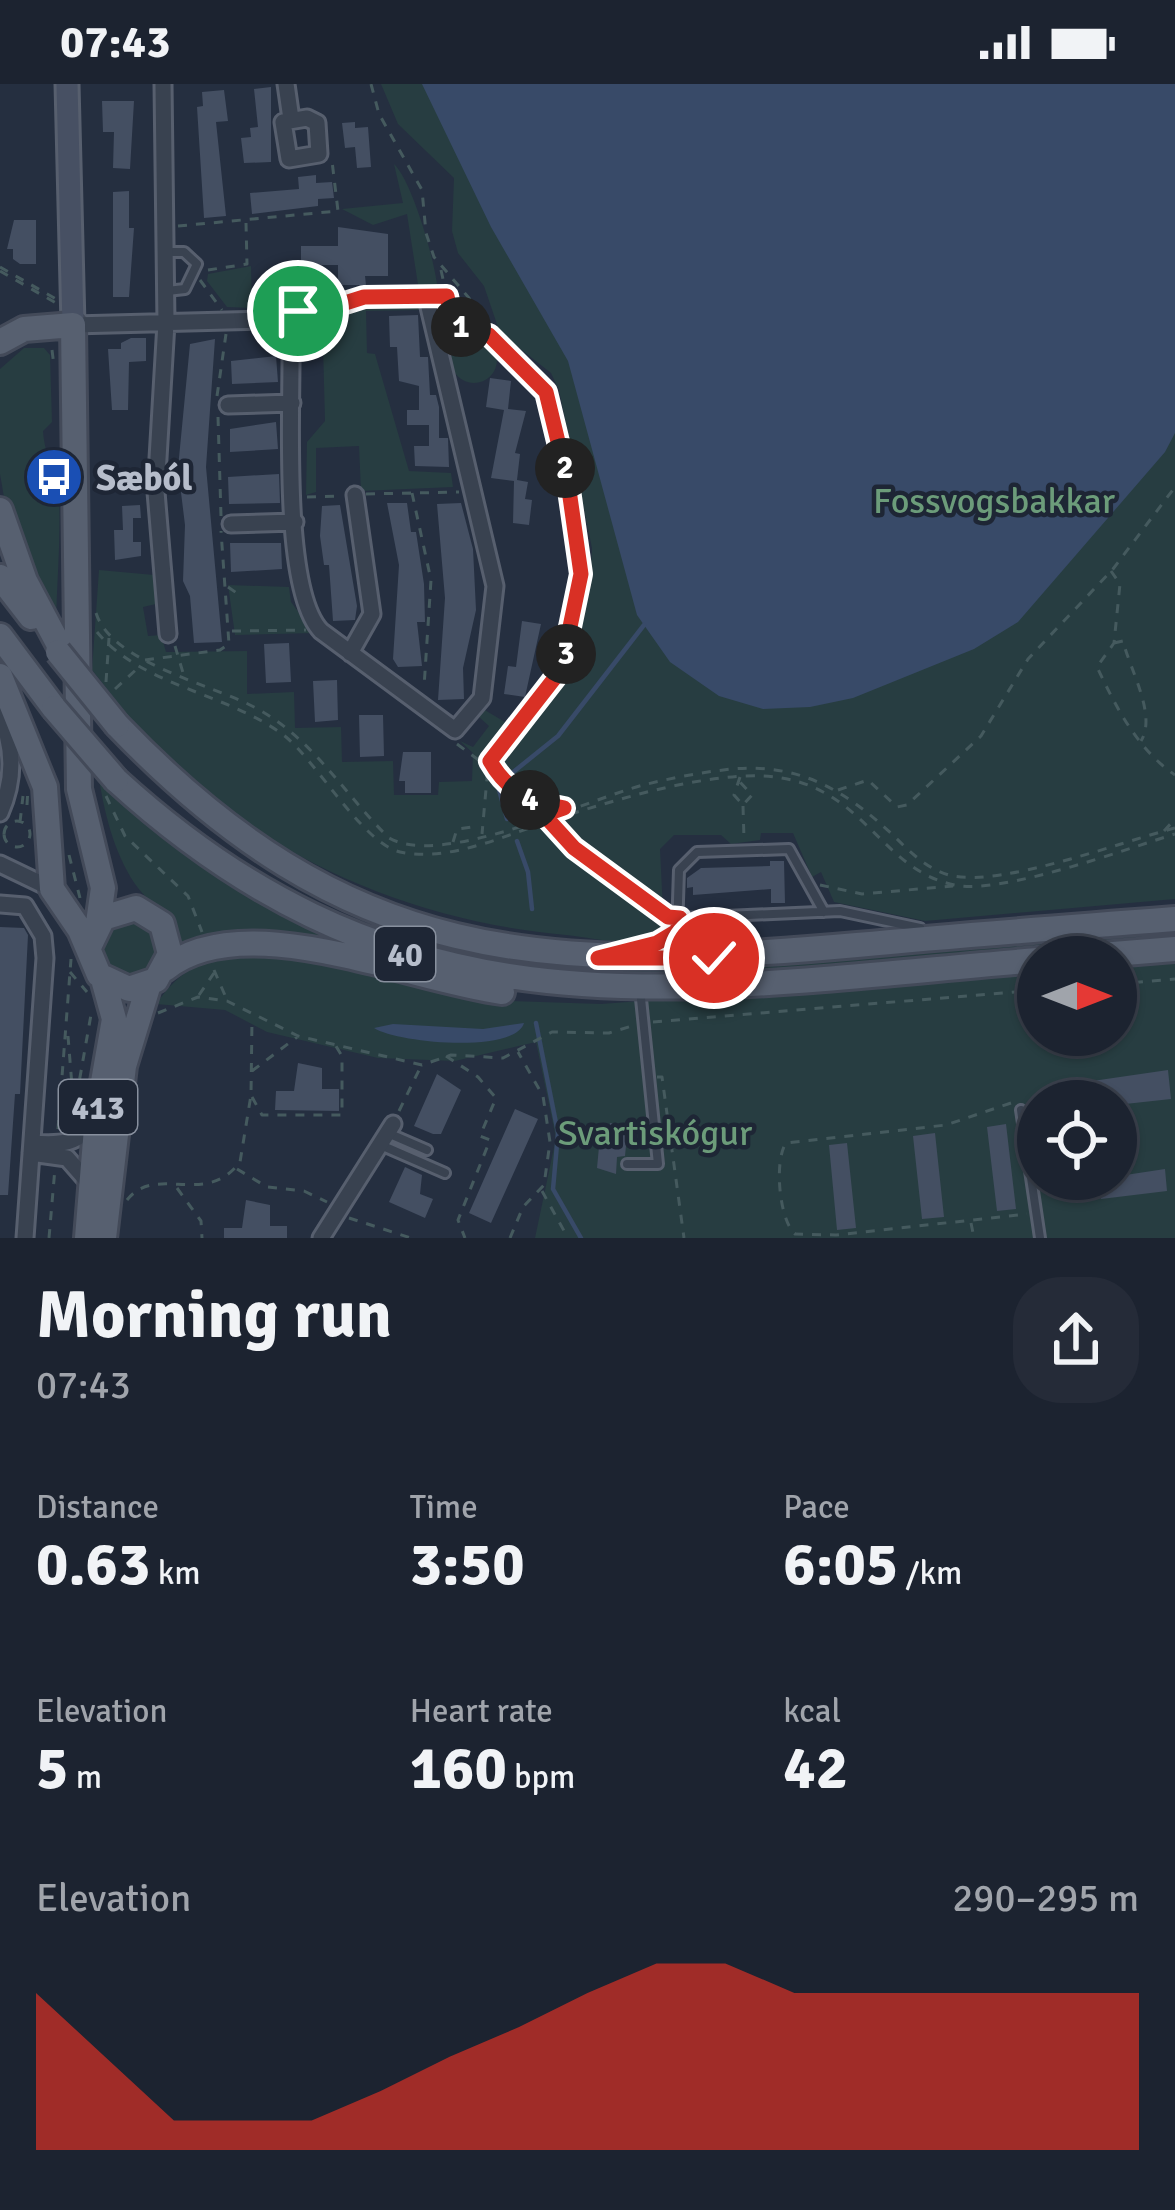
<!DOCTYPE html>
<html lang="en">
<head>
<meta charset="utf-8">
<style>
	:root { --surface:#1c2330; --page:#252b38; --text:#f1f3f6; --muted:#a0a4ab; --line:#3a404c; --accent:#d93025 }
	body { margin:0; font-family:Signika,sans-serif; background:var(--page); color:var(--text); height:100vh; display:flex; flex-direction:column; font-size:45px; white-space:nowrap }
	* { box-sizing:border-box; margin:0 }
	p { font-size:39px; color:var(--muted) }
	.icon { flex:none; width:66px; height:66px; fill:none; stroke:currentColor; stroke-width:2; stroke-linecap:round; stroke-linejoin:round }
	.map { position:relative; height:1154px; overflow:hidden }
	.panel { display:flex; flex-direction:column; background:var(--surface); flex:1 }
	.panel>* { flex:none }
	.needle { width:78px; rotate:90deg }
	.fabs { position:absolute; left:1017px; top:852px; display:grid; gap:24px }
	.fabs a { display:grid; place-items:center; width:120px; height:120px; border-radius:50%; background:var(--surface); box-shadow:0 3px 9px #0004,0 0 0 3px var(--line); font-size:60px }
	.pin { position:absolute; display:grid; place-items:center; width:102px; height:102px; color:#fff; margin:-51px; border:6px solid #fff; border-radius:50%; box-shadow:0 3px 12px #0007 }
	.km { position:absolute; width:60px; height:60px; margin:-30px; border-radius:50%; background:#222; color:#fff; font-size:33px; line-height:60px; text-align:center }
	.round { display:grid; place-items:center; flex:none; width:126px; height:126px; border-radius:48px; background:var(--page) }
	.overview { display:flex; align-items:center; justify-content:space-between; height:204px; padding:0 36px }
	h1 { font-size:66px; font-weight:700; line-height:90px }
	.metrics { display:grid; grid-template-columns:repeat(3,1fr); gap:18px; height:204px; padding:12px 36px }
	.metrics div { display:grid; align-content:center }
	.metrics b { font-size:60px; font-weight:700 }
	.metrics small { font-size:33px; font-weight:400 }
	.metrics p { font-size:33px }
	.chart { height:336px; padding:24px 36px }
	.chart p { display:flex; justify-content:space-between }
	.chart svg { width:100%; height:216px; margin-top:12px; fill:var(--accent); opacity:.7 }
	.status { display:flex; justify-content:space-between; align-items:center; height:84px; padding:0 60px; background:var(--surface); direction:ltr }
	.status svg { height:33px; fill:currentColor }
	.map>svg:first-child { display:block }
	.green { fill:#273d41; fill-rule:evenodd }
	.water { fill:#384a68 }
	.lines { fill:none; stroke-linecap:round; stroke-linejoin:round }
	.stream { stroke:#384a68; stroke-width:4.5 }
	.building { fill:#444f62 }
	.lane-casing { stroke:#575f6e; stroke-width:14 }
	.street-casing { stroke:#575f6e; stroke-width:21 }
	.secondary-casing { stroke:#575f6e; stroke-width:27 }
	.primary-casing { stroke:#434a59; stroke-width:30 }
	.path { stroke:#455a5e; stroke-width:3; stroke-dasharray:9 9; stroke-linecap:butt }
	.lane { stroke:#394250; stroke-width:8 }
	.street { stroke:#394250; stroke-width:15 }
	.secondary { stroke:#475063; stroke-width:21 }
	.primary { stroke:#576070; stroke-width:24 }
	.primary-bridge-casing { stroke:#434a59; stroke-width:30; stroke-linecap:butt }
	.primary-bridge { stroke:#576070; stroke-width:24 }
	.route-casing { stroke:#fff; stroke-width:24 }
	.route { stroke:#d93025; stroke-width:15 }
	.labels { text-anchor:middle; stroke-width:9; stroke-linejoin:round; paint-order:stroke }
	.shield { fill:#1e2635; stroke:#88909e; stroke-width:3 }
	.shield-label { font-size:33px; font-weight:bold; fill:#b6bdcb }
	.poi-label { font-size:36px; font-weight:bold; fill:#b6bdcb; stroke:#1e2635; text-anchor:start }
	.park-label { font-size:36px; fill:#6c9c7a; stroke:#1e2635 }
</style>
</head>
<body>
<div class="status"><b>07:43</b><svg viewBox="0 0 49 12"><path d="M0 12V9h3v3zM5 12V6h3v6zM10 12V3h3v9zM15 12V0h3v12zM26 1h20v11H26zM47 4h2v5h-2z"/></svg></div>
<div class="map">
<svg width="1175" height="1154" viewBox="0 0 1175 1154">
	<rect width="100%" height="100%" fill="#252f40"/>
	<!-- green -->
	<path class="green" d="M381,0H1175V815L925,837L834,818L821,788L812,793L793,749H761L760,756L731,760L721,751H674L660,765L664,847C639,866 595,854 566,851C415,838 262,774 156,664C133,640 113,612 92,586L99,486L154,491L156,520L143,523L148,552L161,551L166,568L247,567V610L294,608L295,644L341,643L342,678L393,677L394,711H438L439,698L472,697L473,669L460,657L473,663L489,642L479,633L483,625L510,641L539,607L548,613C566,572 592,508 592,464L559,306L551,289L500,249L484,202L458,169L452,147L454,94L398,40Z
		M394,80C413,98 436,181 438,208L419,207L407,130L373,141L342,125L403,119Z
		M251,182L252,224L227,223L207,197L208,190Z
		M419,216L421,226L366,227L367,269L375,270L409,387L451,389L453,403L361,407L359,362L316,364V408L306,411L307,358L325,337L323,261L313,262L301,245V229L355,217Z
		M451 276a23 23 0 1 1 46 0a23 23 0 1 1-46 0Z
		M24,264H44L50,271L52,338L43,347C45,376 57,387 59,411C61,453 57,496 56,538L8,436L0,390V285Z
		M228,501L289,503L291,518L314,549L235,551Z
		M98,689L210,784L265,822L367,869C311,860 235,835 181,861C174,831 152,824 135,800C113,767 104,727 98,689Z
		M103 865a27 27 0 1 1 54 0a27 27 0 1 1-54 0Z
		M382,843L523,879L624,886L1175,848V855L704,894H596L468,876L381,847Z
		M249,872L312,877L511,917L601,920L1038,887V951H1116V884L1175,879V1154H535L556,1054L536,958L455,977L378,974L267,948L225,926L156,920C182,883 205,874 249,872ZM1038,1017H1116V1095H1038Z"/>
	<!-- water -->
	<path class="water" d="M422,0H1175V349L1165,368L1018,538L974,565L853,614L810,623L763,625L719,612L670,578L637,531L568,277L491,143Z
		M524,939C515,970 397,959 374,944L393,940L483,945Z"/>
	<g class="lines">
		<!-- stream -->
		<path class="stream" d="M512,689L558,652L644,541
			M499,706L507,735
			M517,757L528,788L532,825
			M536,939L558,1049L553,1105L581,1154"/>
	</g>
	<!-- building -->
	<path class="building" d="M271,3V78L244,79L241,54L251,53L250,44L258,43L254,5Z
		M224,6L228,37L216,38L226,132L204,134L197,23L203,22L202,8Z
		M102,17H134L130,85L113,84L114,48H103Z
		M355,38V44L368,43L371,83L357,84L355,63L345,64L342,39Z
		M316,91V99L332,98L334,114L318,115V122L252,130L250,109L299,105L298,93Z
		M129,107V144H134L129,213H113V108Z
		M14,136H36V180H20L13,175V165H7Z
		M338,143L388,150V192H365L366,201H338V181H301V162H338Z
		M418,231L420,273H428L430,311H436L439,323V354H448L449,383L415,382L414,362H429V341H407V326H419V302L399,297L397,263H390L389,232Z
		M131,254H146V277L129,278L128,326H112L108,265H121V259Z
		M215,255L206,383L222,558L194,559L190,512L183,497L185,441L178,384L190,260Z
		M276,272L278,298L232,300L231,277Z
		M490,294L511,297L508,325L526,327L515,369L520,370L517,396L528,398L525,415L532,416L529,441L513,439L514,397L491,394L504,326L486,323Z
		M276,338L278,365L230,368V345Z
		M279,390L280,419L229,420L228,393Z
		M387,419H407L411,448H416L424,500L425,538H417L422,582L398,583L393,575L399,481Z
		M461,419L473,465L476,526L463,584L464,615L438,616L445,514L437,420Z
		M140,421L141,434H133V458H141V472L115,476L114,446H123L122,422Z
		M340,421L357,522L355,536L333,537L329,481H324L320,452L322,422Z
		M230,459H281L282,485L231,488Z
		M522,537L541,540L525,613L504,610L508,582L516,583Z
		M289,559L291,598L266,599L264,560Z
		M337,596L338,636L315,638L313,597Z
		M359,631H383L384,672L360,673Z
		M403,668H431V709H405V697H399Z
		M770,777H784L785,819H771V805L693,811V803L687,804V794L701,784L770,782Z
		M0,843L24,844L28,851L20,1010H15L8,1111H0Z
		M298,979L322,984V1005H339V1027L275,1026L276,1007H294Z
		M1168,986L1171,1015L1116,1021L1067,1017L1065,1001Z
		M437,990L461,1006L441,1050H433L414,1042Z
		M515,1025L538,1035L491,1139L469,1129Z
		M610,1039L628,1041L625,1072L617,1073L616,1090L597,1084L600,1052L608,1053Z
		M1006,1040L1016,1125L997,1127L987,1043Z
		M935,1049L944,1133L922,1135L913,1052Z
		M847,1059L856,1144L837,1146L829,1061Z
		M405,1083L422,1091L420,1110L433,1115L425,1134L389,1118Z
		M1165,1085L1167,1107L1101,1115L1099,1095Z
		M246,1116L270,1121V1142H287V1154H224V1144H242Z"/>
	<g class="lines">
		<!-- lane casing -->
		<g class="lane-casing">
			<path id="lane" d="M167,207L185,205L197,180L184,168H168
				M680,834L840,827L920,844
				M646,863L677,847L679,786L697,768L789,765L824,828
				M1021,1026L1040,1154
				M390,1050L427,1066
				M383,1062L445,1089
				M627,1080H658L640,905"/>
		</g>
		<!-- street casing -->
		<g class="street-casing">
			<path id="street" d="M163,0L166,239L156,408L168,550
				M286,0L291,35
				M307,34L317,39L319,70L289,75L283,38Z
				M73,241L269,236L283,242L291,260C292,323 281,505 321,547L455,646L482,614L495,502L429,223
				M228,321L292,319
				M231,440L295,438
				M350,569L372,530L355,411
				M0,629C14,664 15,695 0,729
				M0,780L52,805
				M0,820L25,822L43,852L45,874L25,1154
				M32,1059C61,1061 79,1061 95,1035
				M31,1069L67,1074L88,1098
				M321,1154L393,1040"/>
		</g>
		<!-- secondary casing -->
		<g class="secondary-casing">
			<path id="secondary" d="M67,0L73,241"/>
		</g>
		<!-- primary casing -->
		<g class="primary-casing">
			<path id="primary" d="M0,258L24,245L73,241L79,705L103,804L98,839
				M0,426L25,497L59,561
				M0,493L31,533
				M0,552L54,624
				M0,592L45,703L52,805L80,846L99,891L129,905L156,896L170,870L162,840L136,824L103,834L89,863
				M117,641C348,882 543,889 857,861C963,851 1069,843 1175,835
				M116,696C408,963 678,906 1038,876
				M1076,873L1175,865
				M165,885C243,821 410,896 502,908
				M87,1154L97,1032L114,935L103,895
				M104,1154L124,982L149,900"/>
		</g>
		<!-- path -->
		<path class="path" d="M371,0L379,30L422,106L426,149L434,173L469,214L489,251L546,308L576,443L581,503L564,577L542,615L488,683L482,750
			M178,142L338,127L332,77
			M0,183L56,215
			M208,186L247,180L246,139
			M441,186L453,241L488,250
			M0,187L56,219
			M200,196L222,226
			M298,227L323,226L358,214L421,213
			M52,266L54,282
			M217,312L226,250
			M218,333L221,432
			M412,409L431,496L424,603
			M366,410L459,408
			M307,413L339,412
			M1111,487L1120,500L1114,559L1097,583C1116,623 1137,665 1175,691
			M228,503L241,512
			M96,529C112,579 211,600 254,623C312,653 344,710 389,754C442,784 584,717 643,701C672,694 702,688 732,685C801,679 846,707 894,752C911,769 929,787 953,792C1005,802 1121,758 1175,744
			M232,547L306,546
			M97,548C142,603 230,609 286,653C318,680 363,759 400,768C450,779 511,749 558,734C619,715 680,696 744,692C863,686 873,785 955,801C1001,811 1126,765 1175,750
			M1114,559L1123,557C1130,586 1157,631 1141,657
			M175,562L184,592
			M145,576L220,566L229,560L221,447
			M106,598L109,554
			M115,605L139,583
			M457,660L488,683
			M491,679L511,705L560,724
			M740,693L734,711L743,721L752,711L740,698
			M838,706L868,696L897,723L907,721L981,652L1028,575L1113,485L1175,403
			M106,712L125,752L188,812L202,848
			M27,721L28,704
			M743,722L744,755
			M4 750a13 13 0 1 1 26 0a13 13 0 1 1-26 0Z
			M20,738L23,712
			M547,738L666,832
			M1164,747L1175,735
			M453,758L457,745L479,742
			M69,771L80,814
			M820,801L862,810L953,802
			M214,886L227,916
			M70,888L87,908
			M1116,900L1175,895
			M199,911L214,889
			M158,929L198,913L227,917L298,952L422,981L451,971L503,974L552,948L609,949L632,942
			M653,938L1038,906
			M68,952L74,1027L92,925
			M446,972L478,993L496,1014L480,1052L490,1056L458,1136L465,1154
			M252,987L297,953
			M657,993H662L684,1154
			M252,1013L262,1031H342V972L334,959
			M1011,1019L946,1041L786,1059C774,1076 779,1136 795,1150L836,1151L1027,1130
			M399,1027L421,982
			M58,1045L71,875
			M237,1085L267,1103L304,1107L327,1118
			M177,1104L201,1137L202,1154
			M542,1107L568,1154
			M127,1116C156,1079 205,1124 240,1078L251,1011L252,935
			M349,1134L411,1154
			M971,1139L974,1154
			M49,1154L55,1084
			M510,1154L523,1123L544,1101L550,1058L543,1012L518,968"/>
		<!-- lane -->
		<use href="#lane" class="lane"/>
		<!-- street -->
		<use href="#street" class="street"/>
		<!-- secondary -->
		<use href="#secondary" class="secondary"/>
		<!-- primary -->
		<use href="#primary" class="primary"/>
		<!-- primary-bridge casing -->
		<g class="primary-bridge-casing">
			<path id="primary-bridge" d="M58,568L117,641
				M54,624L116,696"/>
		</g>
		<!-- primary-bridge -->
		<use href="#primary-bridge" class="primary-bridge"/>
	</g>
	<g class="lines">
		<!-- route casing -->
		<g class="route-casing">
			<path id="route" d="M298,227L323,226L364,213L447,212L453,241L489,251L546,308L568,399L581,490L561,586L490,677C507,707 531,719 564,724L544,731L574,764L668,833L680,834L677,847L657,859L598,874H714"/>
		</g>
		<!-- route -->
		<use href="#route" class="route"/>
	</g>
	<!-- icons -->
	<defs>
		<g id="bus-disc" transform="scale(3)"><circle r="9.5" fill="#1a4fb4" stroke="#1e2635"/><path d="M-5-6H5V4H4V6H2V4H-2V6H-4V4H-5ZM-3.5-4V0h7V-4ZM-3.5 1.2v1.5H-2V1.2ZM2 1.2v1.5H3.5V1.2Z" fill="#fff"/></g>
	</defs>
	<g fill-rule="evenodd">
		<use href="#bus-disc" x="54" y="393"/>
	</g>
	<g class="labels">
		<!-- shield labels -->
		<g class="shield">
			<rect x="375" y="843" width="60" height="54" rx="9"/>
			<rect x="59" y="996" width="78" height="54" rx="9"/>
		</g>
		<g class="shield-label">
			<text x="405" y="882">40</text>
			<text x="98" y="1035">413</text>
		</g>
		<!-- poi labels -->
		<g class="poi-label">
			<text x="96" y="406">Sæból</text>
		</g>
		<!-- park labels -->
		<g class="park-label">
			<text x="994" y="429">Fossvogsbakkar</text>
			<text x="655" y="1061">Svartiskógur</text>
		</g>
	</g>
</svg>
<div class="fabs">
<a><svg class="needle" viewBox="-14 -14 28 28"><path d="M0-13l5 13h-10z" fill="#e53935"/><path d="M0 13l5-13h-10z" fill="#a0a4ab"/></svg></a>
<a><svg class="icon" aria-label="locate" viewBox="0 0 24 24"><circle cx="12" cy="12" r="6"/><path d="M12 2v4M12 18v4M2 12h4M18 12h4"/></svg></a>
</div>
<div class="pin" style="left:298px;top:227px;background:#1e9e55"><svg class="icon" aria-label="arrive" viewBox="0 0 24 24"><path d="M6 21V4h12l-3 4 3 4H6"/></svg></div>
<div class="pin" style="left:714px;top:874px;background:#d93025"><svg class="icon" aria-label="check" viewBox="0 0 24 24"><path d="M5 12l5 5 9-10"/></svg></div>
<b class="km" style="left:461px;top:243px">1</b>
<b class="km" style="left:565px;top:384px">2</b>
<b class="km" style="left:566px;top:570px">3</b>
<b class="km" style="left:530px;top:716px">4</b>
</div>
<section class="panel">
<div class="overview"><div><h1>Morning run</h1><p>07:43</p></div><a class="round"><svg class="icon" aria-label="share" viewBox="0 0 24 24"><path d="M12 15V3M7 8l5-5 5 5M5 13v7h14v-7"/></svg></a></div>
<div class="metrics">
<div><p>Distance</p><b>0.63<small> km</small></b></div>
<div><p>Time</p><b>3:50</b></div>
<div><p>Pace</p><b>6:05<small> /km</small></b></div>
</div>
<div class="metrics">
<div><p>Elevation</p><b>5<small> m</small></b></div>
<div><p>Heart rate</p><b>160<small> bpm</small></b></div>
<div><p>kcal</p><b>42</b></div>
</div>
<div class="chart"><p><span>Elevation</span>290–295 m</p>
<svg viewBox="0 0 160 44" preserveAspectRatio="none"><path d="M0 44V12L10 25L20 38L30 38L40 38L50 32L60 25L70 19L80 12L90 6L100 6L110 12L120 12L130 12L140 12L150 12L160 12V44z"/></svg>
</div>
</section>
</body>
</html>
